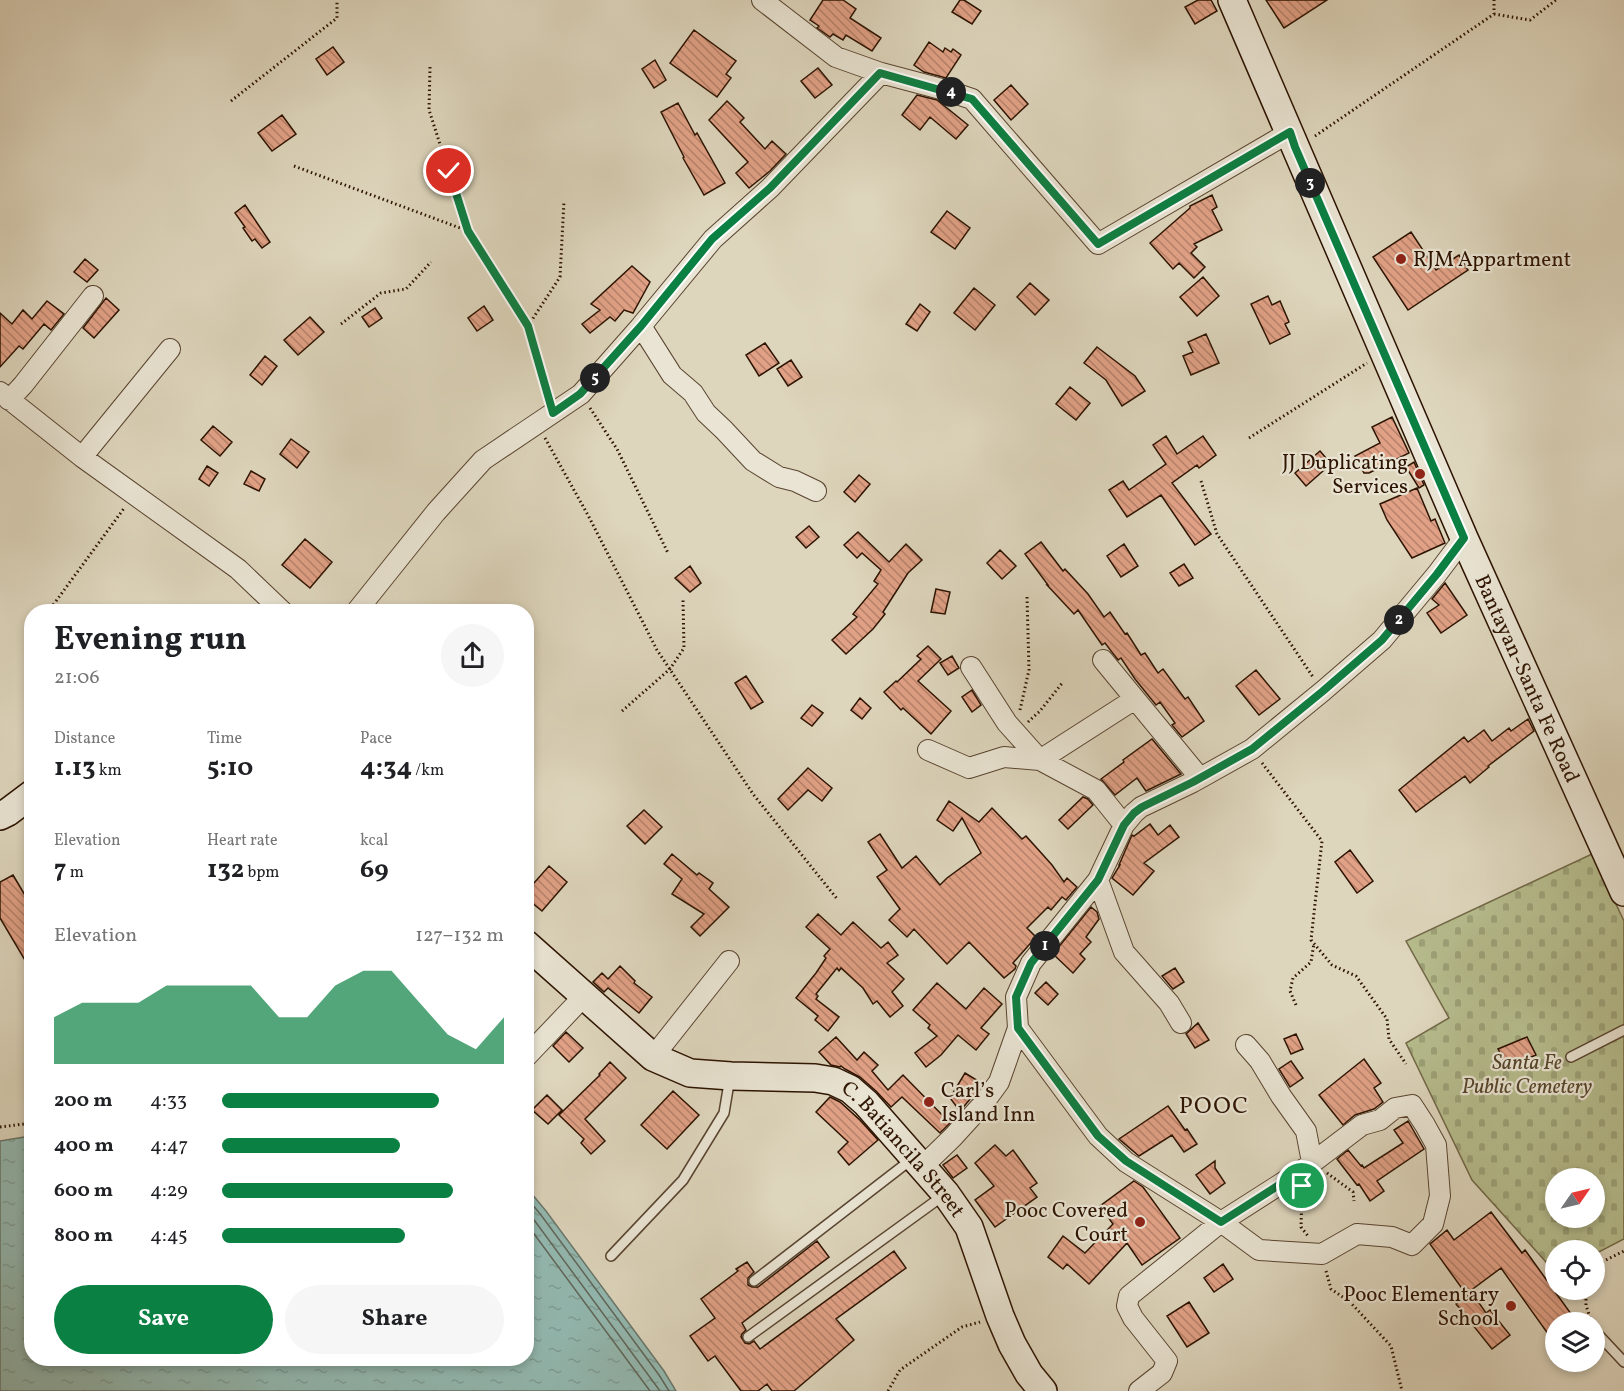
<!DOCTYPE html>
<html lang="en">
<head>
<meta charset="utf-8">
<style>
	:root { --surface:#fff; --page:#f6f6f6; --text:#202124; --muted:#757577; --accent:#0b8043 }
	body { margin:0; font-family:Vollkorn,serif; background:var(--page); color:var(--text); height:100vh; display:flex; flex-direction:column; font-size:22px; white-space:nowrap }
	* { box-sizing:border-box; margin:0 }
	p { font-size:20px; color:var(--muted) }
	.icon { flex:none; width:33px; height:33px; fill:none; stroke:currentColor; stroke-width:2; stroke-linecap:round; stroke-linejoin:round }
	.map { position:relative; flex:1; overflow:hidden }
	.sheet { position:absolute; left:24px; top:604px; width:510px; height:762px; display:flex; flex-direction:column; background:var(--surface); border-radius:24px; box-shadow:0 3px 9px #0003 }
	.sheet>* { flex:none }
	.needle { width:39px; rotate:56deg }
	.buttons { position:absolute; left:1545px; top:1168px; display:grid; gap:12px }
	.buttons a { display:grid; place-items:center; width:60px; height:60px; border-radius:50%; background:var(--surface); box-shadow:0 3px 9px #0003; font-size:30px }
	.pin { position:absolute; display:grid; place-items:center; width:51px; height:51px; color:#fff; margin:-26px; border:3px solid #fff; border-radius:50%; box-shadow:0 2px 6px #0007 }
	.km { position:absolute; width:30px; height:30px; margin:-15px; border-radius:50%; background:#222; color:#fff; font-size:16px; line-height:30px; text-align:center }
	.round { display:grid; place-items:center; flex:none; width:63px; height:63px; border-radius:32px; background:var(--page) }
	.overview { display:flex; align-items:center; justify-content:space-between; height:102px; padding:0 30px }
	h1 { font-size:33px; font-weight:700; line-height:45px }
	.figures { display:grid; grid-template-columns:repeat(3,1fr); gap:9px; height:102px; padding:6px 30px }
	.figures div { display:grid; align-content:center }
	.figures b { font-size:26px; font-weight:700 }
	.figures small { font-size:16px; font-weight:400 }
	.figures p { font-size:16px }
	.chart { height:168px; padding:12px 30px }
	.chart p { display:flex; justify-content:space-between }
	.chart svg { width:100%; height:108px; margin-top:6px; fill:var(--accent); opacity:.7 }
	.action { display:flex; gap:12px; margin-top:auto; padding:12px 30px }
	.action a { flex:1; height:69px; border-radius:36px; background:var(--accent); color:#fff; font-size:24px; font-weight:700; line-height:69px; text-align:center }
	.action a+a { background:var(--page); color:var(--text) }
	ul { padding:0 30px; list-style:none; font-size:20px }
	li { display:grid; grid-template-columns:96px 72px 1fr; align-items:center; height:45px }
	li i { height:15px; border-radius:8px; background:var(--accent) }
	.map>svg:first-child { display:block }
	.cemetery { fill:url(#cemetery-stones); stroke:#726847; stroke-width:1.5; fill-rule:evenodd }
	.water { fill:url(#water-ripples); stroke:#6a776b; stroke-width:1.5 }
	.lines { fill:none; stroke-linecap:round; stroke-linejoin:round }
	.shore { stroke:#606659; stroke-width:1.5 }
	.building { fill:url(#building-back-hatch); stroke:#2d1301; stroke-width:1.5 }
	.lane-casing { stroke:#594430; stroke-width:12 }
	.street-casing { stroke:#594430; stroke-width:22 }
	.secondary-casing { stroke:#2d1301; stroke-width:30 }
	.path { stroke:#2d1301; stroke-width:3; stroke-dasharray:1.5 3; stroke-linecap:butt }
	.lane { stroke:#e9e4d3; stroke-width:9 }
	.street { stroke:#e9e4d3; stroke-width:20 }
	.secondary { stroke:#e9e4d3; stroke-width:27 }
	.route-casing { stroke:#fff; stroke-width:12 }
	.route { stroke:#0b8043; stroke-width:8 }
	.poi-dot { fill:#8f2418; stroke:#e9e4d3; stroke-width:2 }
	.labels { text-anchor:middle; stroke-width:4.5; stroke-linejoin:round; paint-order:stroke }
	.poi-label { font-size:21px; fill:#2d1301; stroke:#e9e4d3; text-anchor:end }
	.street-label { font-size:21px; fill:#2d1301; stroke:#e9e4d3 }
	.park-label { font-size:21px; font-style:italic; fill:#56462b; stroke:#e9e4d3 }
	.quarter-label { font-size:24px; letter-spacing:1.5px; fill:#2d1301; stroke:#e9e4d3 }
</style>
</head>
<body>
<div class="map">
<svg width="1624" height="1391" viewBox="0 0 1624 1391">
	<defs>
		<pattern id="cemetery-stones" width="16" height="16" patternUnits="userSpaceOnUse" patternTransform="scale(1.5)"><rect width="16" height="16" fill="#b6bc8d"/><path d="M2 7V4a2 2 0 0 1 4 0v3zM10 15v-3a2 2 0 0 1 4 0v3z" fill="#9da178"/></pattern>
		<pattern id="water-ripples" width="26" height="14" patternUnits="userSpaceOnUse" patternTransform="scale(1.5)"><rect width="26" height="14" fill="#93b9b1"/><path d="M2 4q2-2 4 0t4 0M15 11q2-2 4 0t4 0" fill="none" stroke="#7f9e96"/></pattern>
		<pattern id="building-back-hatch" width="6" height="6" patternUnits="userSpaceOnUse" patternTransform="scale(1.5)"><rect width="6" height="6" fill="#e1a186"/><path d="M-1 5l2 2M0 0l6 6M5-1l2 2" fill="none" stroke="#b7826b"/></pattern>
	</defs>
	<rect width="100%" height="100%" fill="#ddd5bc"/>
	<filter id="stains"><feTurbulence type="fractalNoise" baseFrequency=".00333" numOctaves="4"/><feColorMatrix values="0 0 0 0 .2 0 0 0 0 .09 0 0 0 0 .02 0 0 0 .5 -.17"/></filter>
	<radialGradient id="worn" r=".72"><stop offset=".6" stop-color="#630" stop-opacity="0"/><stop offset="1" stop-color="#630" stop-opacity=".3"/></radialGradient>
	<!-- cemetery -->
	<path class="cemetery" d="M1592,854L1624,921V1239L1595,1254L1594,1251H1556L1555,1272L1472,1180L1406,1043L1449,1018L1406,941ZM1556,1179H1594V1218H1556Z"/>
	<!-- water -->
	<path class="water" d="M31,1136L32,1359H526L527,1188L546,1211L664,1371L676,1391H0V1141Z"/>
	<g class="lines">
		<!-- shore -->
		<path class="shore" d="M526,1197L541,1215L659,1375L669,1391
			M526,1209L660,1391
			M526,1223L650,1391"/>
	</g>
	<!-- building -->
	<path class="building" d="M823,0H843L856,9L850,18L881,38L872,51L846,35L843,40L833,34L830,37L817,28L819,26L810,20Z
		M960,0H964L981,11L972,24L952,12Z
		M1198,0H1211L1217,11L1195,24L1185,7Z
		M1266,0H1327L1284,28Z
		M694,30L736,61L726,74L731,78L717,97L670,63Z
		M929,42L943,52L945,48L951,52L953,49L961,55L946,78L924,72L914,65Z
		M333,47L344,62L327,75L316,59Z
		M655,60L666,80L654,88L642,69Z
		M818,68L832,85L815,98L801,81Z
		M1011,85L1028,104L1011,120L994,100Z
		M917,95L937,100L968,125L956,139L930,117L920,130L902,115Z
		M727,101L744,118L740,122L765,149L772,141L786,154L770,171L749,188L736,173L748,162L709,120Z
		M678,103L695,135L697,133L725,183L704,195L683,158L684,157L661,112Z
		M282,115L296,134L272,151L258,133Z
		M1212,195L1217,207L1212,210L1222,230L1194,244L1197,247L1191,253L1205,267L1194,278L1179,263L1173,269L1150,243L1190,208V206Z
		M245,205L270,242L262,248L255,239L252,241L243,228L245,227L235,213Z
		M947,211L970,228L955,249L931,232Z
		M1411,232L1436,270L1459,255L1468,270L1408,310L1373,257Z
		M85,259L98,270L87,282L74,272Z
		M632,266L650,282L633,313L624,310L615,321L610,317L590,333L582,324L600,310L591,304Z
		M1203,277L1219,296L1197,316L1180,297Z
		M1030,283L1049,300L1035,315L1017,297Z
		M974,288L995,305L975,330L954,313Z
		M1268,296L1272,305L1280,301L1289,322L1285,324L1290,334L1270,344L1251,304Z
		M106,298L119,310L94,338L83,328Z
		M47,301L64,314L51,330L44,324L23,349L19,346L0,367V313L12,324L23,310L32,319Z
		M920,304L930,312L917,331L906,324Z
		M484,306L493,320L477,331L468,318Z
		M375,308L382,318L369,327L362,317Z
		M310,317L324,332L298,355L284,340Z
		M1206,334L1219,363L1191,375L1183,356L1193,352L1188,342Z
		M765,343L779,363L759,376L746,355Z
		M1097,347L1135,376L1145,391L1122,406L1106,380L1084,363Z
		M265,356L277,366L262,385L250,375Z
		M791,360L802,377L788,386L777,369Z
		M1070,387L1090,403L1076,420L1056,404Z
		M1392,417L1409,453L1369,473H1364L1355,456L1380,443L1372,427Z
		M213,426L232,442L220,456L201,440Z
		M1166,436L1177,454L1203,436L1216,455L1199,468L1197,465L1172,483L1211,534L1195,545L1161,495L1127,517L1109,490L1123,481L1129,490L1166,464L1153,445Z
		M291,439L309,452L297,468L280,454Z
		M1320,451L1331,464L1306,486L1295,473Z
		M1414,462L1424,485L1419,488L1406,467Z
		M207,466L218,473L209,486L199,479Z
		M251,471L265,479L259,491L244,484Z
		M859,475L870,484L855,502L844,492Z
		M1417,488L1431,521L1435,519L1445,543L1412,558L1387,520L1380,504Z
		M809,526L819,537L806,548L796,537Z
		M858,532L889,562L906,544L922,560L908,573L883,612L885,614L873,629L846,654L832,640L857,617L853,614L878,584L874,581L881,570L862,553L857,558L844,545Z
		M305,539L332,562L310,588L282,565Z
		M1041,542L1063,571L1065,569L1088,594L1104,617L1110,612L1125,634L1127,633L1141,655L1145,653L1158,673L1163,669L1185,699L1188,697L1204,721L1182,737L1172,725L1175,723L1160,702L1156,705L1135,679L1121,658L1118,660L1105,643L1102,645L1078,610L1074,614L1047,585H1048L1025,554Z
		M1124,544L1138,566L1121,577L1107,556Z
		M1000,550L1016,566L1002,579L987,563Z
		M1184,564L1193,578L1179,586L1170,573Z
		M690,566L701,583L690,592L675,578Z
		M1445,583L1467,615L1441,633L1427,613L1439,605L1432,599Z
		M936,589L950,592L945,614L931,612Z
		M928,646L941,659L918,681L951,711L931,734L903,708L901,710L884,692L896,681L897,682L921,659L917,656Z
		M952,656L959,668L948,675L940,663Z
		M1256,670L1280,699L1259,715L1236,686Z
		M746,676L763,702L751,709L735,683Z
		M972,690L981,705L972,712L962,697Z
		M860,698L871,708L862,719L851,710Z
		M812,705L823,713L812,726L801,718Z
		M1528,719L1534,731L1488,766L1489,767L1470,783L1465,776L1416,812L1399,790L1464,737L1468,742L1484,730L1492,741L1509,728L1511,731Z
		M1152,739L1181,774L1146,791L1137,778L1115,795L1101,779L1124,762L1123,760Z
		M808,768L832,788L822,801L808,790L788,810L778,799Z
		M1083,797L1088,799L1093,805L1068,829L1059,820Z
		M949,801L979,822L992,808L1022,839L1026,836L1052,865L1064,882L1067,878L1077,887L1066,900L1062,897L1051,910L1048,907L1027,928L1036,937L1013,963L1016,966L1015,969L1004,978L969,942L947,964L914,929L907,937L889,920L900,909L877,877L887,870L868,842L880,834L902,868L916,856L940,885L947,878L981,853L962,818L953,831L937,820Z
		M644,810L662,827L645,844L627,826Z
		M1150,824L1158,835L1170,825L1179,837L1144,863L1154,871L1133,895L1112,878L1120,865H1119L1132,835L1134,836Z
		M1350,850L1373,881L1357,893L1335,862Z
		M672,854L697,875L699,873L713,883L709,889L729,907L700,936L691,927L704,914L672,894L682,879L664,864Z
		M549,866L567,882L542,911L526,898V892Z
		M13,875L32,907V972L0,918V882Z
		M1091,907L1097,912L1099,919L1086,937L1091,942L1080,954L1085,959L1073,973L1053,954Z
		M818,914L841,935L853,922L881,948L888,942L898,955L887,963L904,979L892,992L903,1006L890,1017L877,1001L873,1004L863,988L841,968L839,971L837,968L816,994L818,996L816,999L839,1017L828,1031L815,1020L818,1016L796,998L816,973L826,958L824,956L830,949L806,927Z
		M620,966L635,981L634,983L652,997L639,1013L608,988L604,992L593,982L602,973L608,979Z
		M1175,968L1184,982L1173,989L1162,976Z
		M1046,982L1058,994L1048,1005L1035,993Z
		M937,983L966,1009L984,988L1002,1004L981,1028L989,1034L976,1050L958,1035L941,1055L926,1067L915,1053L937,1036L928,1028L930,1025L913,1010Z
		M1198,1023L1209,1040L1195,1048L1186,1034Z
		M566,1032L583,1048L569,1062L553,1046Z
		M1296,1034L1303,1049L1291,1054L1284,1039Z
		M836,1037L857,1060L864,1052L878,1065L872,1071L888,1090L903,1075L950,1123L940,1133L902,1097L891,1107L876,1091L860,1077L845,1069L841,1066L840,1067L831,1065L819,1052Z
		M1527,1037L1536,1055L1507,1068L1498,1049Z
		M1364,1059L1381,1083L1374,1088L1383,1102L1374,1109L1355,1115L1343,1125L1319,1095Z
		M1291,1061L1303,1078L1290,1087L1279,1069Z
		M610,1062L626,1078L585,1119L605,1141L591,1154L581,1143L584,1139L559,1115L600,1075L599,1074Z
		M965,1073L983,1084L960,1111L950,1098Z
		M673,1091L699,1115L667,1149L641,1125Z
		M547,1095L562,1110L548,1124L532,1110Z
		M830,1097L840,1102L860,1120L878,1140L849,1165L838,1152L848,1142L816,1112Z
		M1168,1106L1185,1130L1187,1129L1197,1144L1184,1152L1172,1135L1139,1156L1119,1139Z
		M1408,1121L1424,1149L1377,1181L1384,1191L1370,1201L1359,1184L1357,1185L1337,1159L1348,1150L1361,1166L1362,1165L1364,1168L1403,1143L1394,1130Z
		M995,1145L1006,1156L1013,1150L1037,1183L1030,1188L1037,1197L995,1227L975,1200L994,1186L975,1163Z
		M957,1155L967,1168L953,1178L943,1165Z
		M1215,1161V1168L1225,1183L1210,1194L1196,1175Z
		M1134,1181L1143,1187L1180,1238L1142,1265L1127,1243L1089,1284L1067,1264L1063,1269L1048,1257L1063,1236L1085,1253L1113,1224L1100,1206Z
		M1491,1212L1522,1253L1525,1250L1574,1318L1566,1323H1556V1345L1501,1268L1466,1294L1430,1244L1447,1230L1454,1240Z
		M817,1241L829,1257L742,1323L746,1330L742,1334L741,1337L745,1343L749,1344L754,1341L760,1349L894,1251L906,1268L836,1319L854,1340L794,1391H772L767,1384L758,1391H741L715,1356L708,1361L690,1336L715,1318L701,1299L738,1271L736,1269L747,1262L754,1272L748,1278V1285L752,1287H758Z
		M1223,1264L1233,1279L1214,1292L1204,1278Z
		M1472,1293L1486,1313L1490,1310L1510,1335L1492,1349L1456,1304Z
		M1189,1302L1209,1333L1187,1347L1167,1316Z"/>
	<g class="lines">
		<!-- lane casing -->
		<g class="lane-casing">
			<path id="lane" d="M1571,1057L1624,1030
				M611,1256L683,1180L724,1113L730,1077
				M754,1281L912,1159
				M1594,1330L1624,1362
				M748,1337L944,1195"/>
		</g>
		<!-- street casing -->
		<g class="street-casing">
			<path id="street" d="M762,0L836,57L881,73L945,90L972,99L1098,244L1290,132
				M641,326L672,375L693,393L706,413L724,430L753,461L779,477L795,481L816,491
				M0,392L82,457L238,569L283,612
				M9,400L23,385L93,296
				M82,457L170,349
				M356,612L436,512L483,460L581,394L641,326L713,239L770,188L881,73
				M1103,660L1200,778
				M971,667L1007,723L1040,760L1135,699
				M928,750L969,768L1004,757L1040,760L1096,790L1124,825
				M1098,880L1124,952L1169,1003L1181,1023
				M1018,1028L1098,1136L1126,1162L1221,1222L1259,1250L1322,1254L1357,1234L1392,1237L1412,1245L1433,1224L1440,1196L1436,1145L1425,1125L1412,1105L1395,1108L1380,1120L1362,1125L1304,1169L1221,1222L1129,1296L1127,1306L1133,1318L1167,1361L1162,1373L1139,1391
				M1246,1045L1260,1061L1281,1096L1306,1131L1312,1162
				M526,1057L584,996
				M653,1057L729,961
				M922,1167L953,1137L983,1104L999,1082L1018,1028L1016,997L1031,963L1098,880L1124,825L1134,813L1141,807L1193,782L1252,749L1323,691L1382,640L1437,574L1464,538"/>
		</g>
		<!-- secondary casing -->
		<g class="secondary-casing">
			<g id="secondary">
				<path id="s1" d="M1232,0L1464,538L1624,892"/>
				<path d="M0,816L8,812L32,794"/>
				<path id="s2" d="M526,944L653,1057L690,1073L731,1076L815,1078L833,1081L850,1089L866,1103L946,1194L969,1227L1000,1316L1012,1344L1029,1374L1043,1391"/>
			</g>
		</g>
		<!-- path -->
		<path class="path" d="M1494,14L1530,20L1556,0
			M430,67L429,110L468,231
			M231,101L337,18V0
			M1315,136L1494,14V0
			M294,166L468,231L528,326L548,397
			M341,324L381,293L406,289L431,262
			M528,326L560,277L564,201
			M590,408L617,449L668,553
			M545,438L589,517L657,650L753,794L838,900
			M1249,438L1367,363
			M1201,481L1217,534L1313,677
			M48,612L125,507
			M30,636L32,634
			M1020,710L1029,670L1027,596
			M622,711L670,669L684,648L683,600
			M1028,722L1040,711L1063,682
			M1262,763L1322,841L1311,940L1332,965L1356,976L1387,1019L1389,1039L1406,1064
			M1296,1005L1290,991L1293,978L1311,962L1314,943
			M0,1127L32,1123
			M1327,1173L1353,1192L1354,1201
			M1302,1191L1301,1227L1308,1236
			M1594,1266L1624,1251
			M1326,1271L1331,1289L1350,1302L1391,1346L1402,1391
			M1586,1290V1305L1591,1321
			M888,1391L900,1370L962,1327L980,1322"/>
		<!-- lane -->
		<use href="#lane" class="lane"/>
		<!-- street -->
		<use href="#street" class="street"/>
		<!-- secondary -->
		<use href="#secondary" class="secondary"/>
	</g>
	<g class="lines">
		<!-- route casing -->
		<g class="route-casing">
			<path id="route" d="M449,171L468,231L528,326L553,413L580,394L641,326L712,239L770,188L880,73L972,99L1098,244L1290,132L1295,147L1464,538L1437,574L1382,640L1323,691L1252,749L1193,782L1142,807L1134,813L1124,825L1098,880L1031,963L1016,997L1018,1028L1098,1136L1126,1161L1221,1222L1304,1169L1302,1186"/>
		</g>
		<!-- route -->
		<use href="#route" class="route"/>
	</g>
	<!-- markers -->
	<g class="poi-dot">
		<circle cx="1401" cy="259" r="6"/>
		<circle cx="1420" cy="474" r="6"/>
		<circle cx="929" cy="1102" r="6"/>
		<circle cx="1140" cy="1222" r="6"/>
		<circle cx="1511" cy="1306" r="6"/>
	</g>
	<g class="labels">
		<!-- poi labels -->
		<g class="poi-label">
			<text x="1413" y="266" text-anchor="start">RJM Appartment</text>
			<text x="1408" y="469">JJ Duplicating<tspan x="1408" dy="24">Services</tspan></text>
			<text x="941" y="1097" text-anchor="start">Carl’s<tspan x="941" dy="24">Island Inn</tspan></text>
			<text x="1128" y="1217">Pooc Covered<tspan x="1128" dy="24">Court</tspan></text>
			<text x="1499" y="1301">Pooc Elementary<tspan x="1499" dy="24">School</tspan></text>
		</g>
		<!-- street labels -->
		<g class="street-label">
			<text dy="7" stroke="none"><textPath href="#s1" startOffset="740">Bantayan-Santa Fe Road</textPath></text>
			<text dy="7" stroke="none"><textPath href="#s2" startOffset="453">C. Batiancila Street</textPath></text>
		</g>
		<!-- park labels -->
		<g class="park-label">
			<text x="1527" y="1069">Santa Fe<tspan x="1527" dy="24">Public Cemetery</tspan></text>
		</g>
		<!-- quarter labels -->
		<g class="quarter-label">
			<text x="1214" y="1113">POOC</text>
		</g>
	</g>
	<rect width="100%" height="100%" filter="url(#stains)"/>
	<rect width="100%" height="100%" fill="url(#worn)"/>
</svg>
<div class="buttons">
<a><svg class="needle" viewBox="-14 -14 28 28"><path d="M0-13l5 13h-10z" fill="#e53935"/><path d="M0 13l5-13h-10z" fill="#757577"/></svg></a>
<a><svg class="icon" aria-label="locate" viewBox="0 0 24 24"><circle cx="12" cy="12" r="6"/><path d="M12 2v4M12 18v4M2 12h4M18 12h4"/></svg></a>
<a><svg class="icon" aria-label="layers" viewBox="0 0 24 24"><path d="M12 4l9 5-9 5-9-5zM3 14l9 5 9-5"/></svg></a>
</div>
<div class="pin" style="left:1302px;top:1186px;background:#1e9e55"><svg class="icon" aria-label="arrive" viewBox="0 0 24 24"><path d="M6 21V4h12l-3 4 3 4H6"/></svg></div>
<div class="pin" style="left:449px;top:171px;background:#d93025"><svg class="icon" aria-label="check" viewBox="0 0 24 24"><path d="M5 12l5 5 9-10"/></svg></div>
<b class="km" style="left:1045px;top:946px">1</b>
<b class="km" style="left:1399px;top:620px">2</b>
<b class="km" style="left:1310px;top:183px">3</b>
<b class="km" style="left:951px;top:92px">4</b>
<b class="km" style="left:595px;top:378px">5</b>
<section class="sheet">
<div class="overview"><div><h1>Evening run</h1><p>21:06</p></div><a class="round"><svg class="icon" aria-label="share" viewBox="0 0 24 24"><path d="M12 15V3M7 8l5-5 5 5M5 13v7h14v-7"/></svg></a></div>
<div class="figures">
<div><p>Distance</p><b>1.13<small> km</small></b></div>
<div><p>Time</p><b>5:10</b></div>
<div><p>Pace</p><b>4:34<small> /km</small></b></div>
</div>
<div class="figures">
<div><p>Elevation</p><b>7<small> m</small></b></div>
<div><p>Heart rate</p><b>132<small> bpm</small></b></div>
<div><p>kcal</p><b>69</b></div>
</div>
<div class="chart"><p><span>Elevation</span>127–132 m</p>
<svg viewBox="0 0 160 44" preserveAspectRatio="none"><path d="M0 44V25L10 19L20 19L30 19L40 12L50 12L60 12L70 12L80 25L90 25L100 12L110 6L120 6L130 19L140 32L150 38L160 25V44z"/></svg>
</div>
<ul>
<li><b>200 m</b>4:33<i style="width:77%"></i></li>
<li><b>400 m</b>4:47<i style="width:63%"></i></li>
<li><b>600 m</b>4:29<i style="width:82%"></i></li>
<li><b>800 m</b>4:45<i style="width:65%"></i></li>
</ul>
<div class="action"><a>Save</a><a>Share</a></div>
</section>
</div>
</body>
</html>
